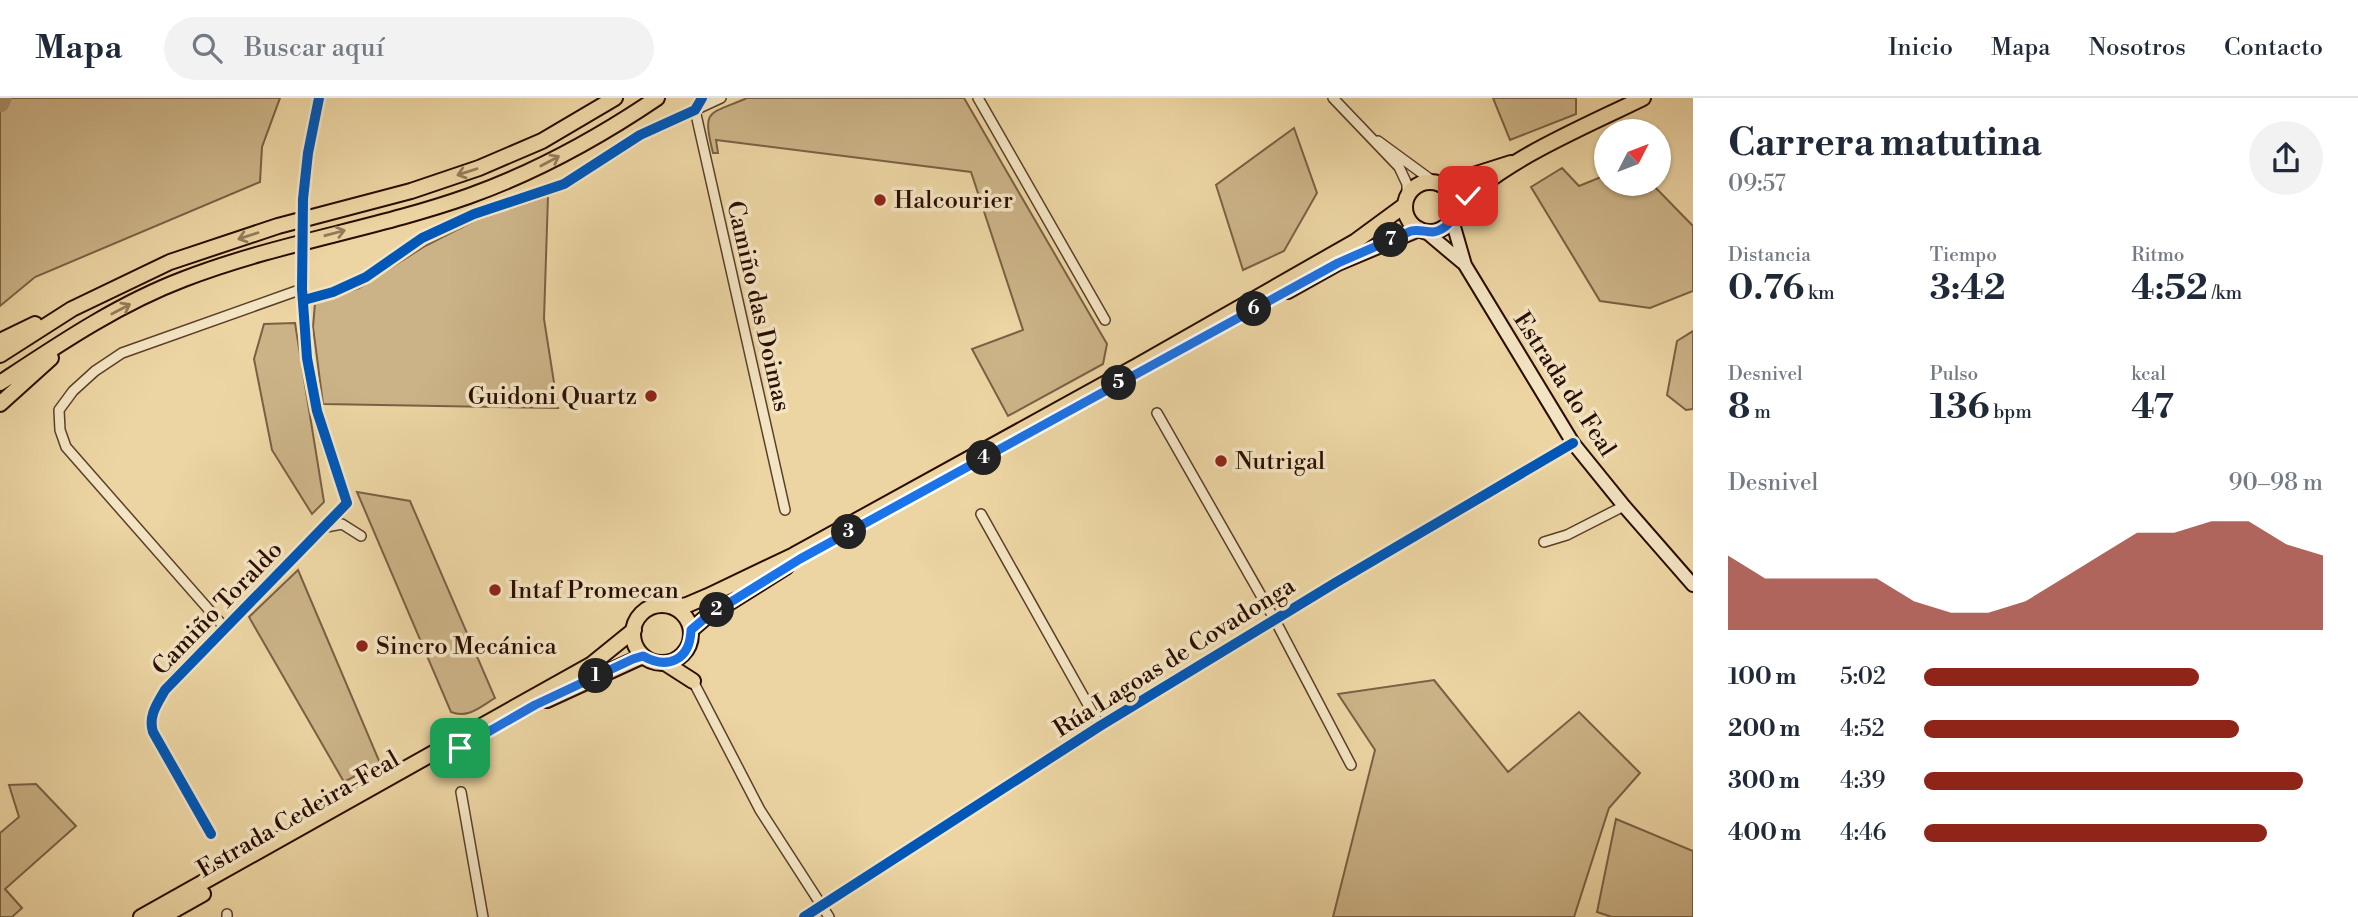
<!DOCTYPE html>
<html lang="es">
<head>
<meta charset="utf-8">
<style>
	:root { --surface:#fff; --page:#f2f2f3; --text:#1f2937; --muted:#747a83; --line:#e0e1e3; --accent:#8f2418 }
	body { margin:0; font-family:"Libre Bodoni",serif; background:var(--page); color:var(--text); height:100vh; display:flex; flex-direction:column; font-size:26px; white-space:nowrap }
	* { box-sizing:border-box; margin:0 }
	p { font-size:23px; color:var(--muted) }
	.icon { flex:none; width:38px; height:38px; fill:none; stroke:currentColor; stroke-width:2; stroke-linecap:round; stroke-linejoin:round }
	.map { position:relative; flex:1; overflow:hidden }
	.drawer { display:flex; flex-direction:column; background:var(--surface); width:665px }
	.drawer>* { flex:none }
	.needle { width:46px; rotate:48deg }
	.controls { position:absolute; left:1594px; top:21px; display:grid; gap:14px }
	.controls a { display:grid; place-items:center; width:77px; height:77px; border-radius:50%; background:var(--surface); box-shadow:0 2px 5px #0004; font-size:35px }
	.pin { position:absolute; display:grid; place-items:center; width:60px; height:60px; color:#fff; margin:-30px; border-radius:14px; box-shadow:0 4px 10px #0006 }
	.km { position:absolute; width:35px; height:35px; margin:-18px; border-radius:50%; background:#222; color:#fff; font-size:19px; line-height:35px; text-align:center }
	.round { display:grid; place-items:center; flex:none; width:74px; height:74px; border-radius:37px; background:var(--page) }
	.headline { display:flex; align-items:center; justify-content:space-between; height:119px; padding:0 35px }
	h1 { font-size:38px; font-weight:800; line-height:52px }
	.figures { display:grid; grid-template-columns:repeat(3,1fr); gap:10px; height:119px; padding:7px 35px }
	.figures div { display:grid; align-content:center }
	.figures b { font-size:35px; font-weight:800 }
	.figures small { font-size:19px; font-weight:400 }
	.figures p { font-size:19px }
	.chart { height:196px; padding:14px 35px }
	.chart p { display:flex; justify-content:space-between }
	.chart svg { width:100%; height:126px; margin-top:7px; fill:var(--accent); opacity:.7 }
	ul { padding:0 35px; list-style:none; font-size:23px }
	li { display:grid; grid-template-columns:112px 84px 1fr; align-items:center; height:52px }
	li i { height:18px; border-radius:9px; background:var(--accent) }
	header { display:flex; align-items:center; gap:42px; box-sizing:border-box; height:98px; padding:0 35px; background:var(--surface); border-bottom:2px solid var(--line) }
	header strong { font-size:33px }
	nav { display:flex; gap:38px; margin-inline-start:auto; font-size:24px }
	.search { width:490px; height:63px; background:var(--page); display:flex; align-items:center; gap:18px; box-sizing:border-box; padding:0 24px; border-radius:38px; color:var(--muted); font-size:26px }
	main { display:flex; flex:1; min-height:0 }
	.map>svg:first-child { display:block }
	.green { fill:#cbb387; stroke:#7a6044; stroke-width:2 }
	.lines { fill:none; stroke-linecap:round; stroke-linejoin:round }
	.river { stroke:#aa916c; stroke-width:19 }
	.minor-tunnel { stroke:#cfb78b; stroke-width:9; stroke-dasharray:9 4.5; stroke-linecap:butt }
	.minor-casing { stroke:#5a3f29; stroke-width:12 }
	.secondary-casing { stroke:#290d00; stroke-width:16 }
	.primary-casing { stroke:#290d00; stroke-width:18 }
	.trunk-casing { stroke:#290d00; stroke-width:18 }
	.minor { stroke:#f3e4c3; stroke-width:9 }
	.secondary { stroke:#f3e4c3; stroke-width:12 }
	.primary { stroke:#ecd5a3; stroke-width:14 }
	.trunk { stroke:#ecd5a3; stroke-width:14 }
	.cycleway-casing { stroke:#f3e4c3; stroke-width:15 }
	.cycleway { stroke:#0057b8; stroke-width:10 }
	.oneway { stroke:#947b5a }
	.route-casing { stroke:#fff; stroke-width:14 }
	.route { stroke:#1a73e8; stroke-width:9 }
	.poi-dot { fill:#8f2418; stroke:#f3e4c3; stroke-width:2.5 }
	.labels { text-anchor:middle; stroke-width:7; stroke-linejoin:round; paint-order:stroke }
	.poi-label { font-size:24px; fill:#290d00; stroke:#f3e4c3; text-anchor:start }
	.street-label { font-size:24px; fill:#290d00; stroke:#f3e4c3 }
</style>
</head>
<body>
<header>
<strong>Mapa</strong>
<div class="search"><svg class="icon" aria-label="search" viewBox="0 0 24 24"><circle cx="10" cy="10" r="6"/><path d="M15 15l6 6"/></svg>Buscar aquí</div>
<nav><a>Inicio</a><a>Mapa</a><a>Nosotros</a><a>Contacto</a></nav>
</header>
<main>
<div class="map">
<svg width="1693" height="819" viewBox="0 0 1693 819">
	<rect width="100%" height="100%" fill="#ecd5a3"/>
	<filter id="stains"><feTurbulence type="fractalNoise" baseFrequency=".00286" numOctaves="4"/><feColorMatrix values="0 0 0 0 .2 0 0 0 0 .09 0 0 0 0 .02 0 0 0 .5 -.17"/></filter>
	<radialGradient id="worn" r=".72"><stop offset=".6" stop-color="#630" stop-opacity="0"/><stop offset="1" stop-color="#630" stop-opacity=".3"/></radialGradient>
	<!-- green -->
	<path class="green" d="M0,0H280L262,49L260,84L35,179L0,208Z
		M747,0H964L1107,246L1103,266L1008,318L972,251L1023,232L971,74L716,42L718,55H713C702,10 708,17 747,0Z
		M1493,0H1576V16L1510,42Z
		M1294,30L1317,95L1284,153L1243,172L1216,87Z
		M1562,70L1579,88L1606,77V86H1652L1693,128V193L1650,210L1600,203L1531,89Z
		M548,98L544,221L558,310L323,306L313,229L315,205L359,190L425,148L476,122Z
		M295,225L324,404L312,416L272,352L254,261L264,226Z
		M1693,233V311L1686,312L1667,297L1677,243Z
		M357,394L410,403L495,600C480,609 468,621 451,614Z
		M298,472L380,665L344,684L249,519Z
		M1434,582L1508,674L1579,614L1640,675L1609,710L1574,819H1333L1375,652L1338,596Z
		M36,686L76,728L5,791L22,810L12,819H0V735L19,719L9,687Z
		M1616,721L1693,753V819H1612L1597,814Z"/>
	<g class="lines">
		<!-- river -->
		<path class="river" d="M0,5L2,0"/>
		<!-- minor-tunnel -->
		<path class="minor-tunnel" d="M303,101V160"/>
		<!-- minor casing -->
		<g class="minor-casing">
			<path id="minor" d="M721,0L695,12L785,412
				M978,0L1105,222
				M1333,0L1399,69L1407,86V99
				M1378,43L1434,84
				M303,101L308,55L319,0
				M304,202L333,194L366,179L422,140L474,116L564,86L640,37L695,12L702,0
				M1157,315L1275,522L1351,667
				M981,416L1100,628
				M326,429L342,426L361,438
				M1544,444L1567,437L1624,408
				M225,530L66,349L60,332L59,312L73,293L95,273L122,255L302,191
				M693,583L760,712L829,819
				M461,694L483,819
				M211,736L153,634C148,618 157,606 165,592L347,405C337,375 324,343 316,312C305,263 301,210 303,160
				M227,819V816
				M804,819L1100,628L1335,485L1573,345"/>
		</g>
		<!-- secondary casing -->
		<g class="secondary-casing">
			<path id="secondary" d="M1452,122L1465,167L1573,345L1624,408L1693,487
				M1425,133L1463,165"/>
		</g>
		<!-- primary casing -->
		<g class="primary-casing">
			<path id="primary" d="M1405 109a25 25 0 1 1 50 0a25 25 0 1 1-50 0Z
				M1442,87L1511,65
				M1455,114C1492,66 1587,28 1643,0
				M1288,193L1338,165L1419,131
				M633 536a29 29 0 1 1 58 0a29 29 0 1 1-58 0Z
				M676,509L687,507L708,498L794,457L1139,267L1356,143L1405,107
				M691,532L705,520L786,469
				M665,565L693,583
				M547,602L643,558
				M141,819L592,566L634,532
				M162,819L203,796"/>
		</g>
		<!-- trunk casing -->
		<g class="trunk-casing">
			<path id="trunk" d="M0,243L35,226
				M0,257L72,211L170,164L278,128L411,93L479,70L542,43L615,0
				M0,285C59,246 118,206 184,181C277,145 376,131 469,98C536,74 598,40 657,0
				M0,306L51,260"/>
		</g>
		<!-- minor -->
		<use href="#minor" class="minor"/>
		<!-- secondary -->
		<use href="#secondary" class="secondary"/>
		<!-- primary -->
		<use href="#primary" class="primary"/>
		<!-- trunk -->
		<use href="#trunk" class="trunk"/>
		<!-- cycleway casing -->
		<g class="cycleway-casing">
			<path id="cycleway" d="M304,202L333,194L366,179L422,140L474,116L564,86L640,37L695,12L702,0
				M211,736L153,634C148,618 157,606 165,592L347,405L317,313L307,260L302,191L303,101L308,55L319,0
				M804,819L1100,628L1335,485L1573,345"/>
		</g>
		<!-- cycleway -->
		<use href="#cycleway" class="cycleway"/>
	</g>
	<!-- one-way arrows -->
	<defs><path id="oneway-shaft" d="M-6 0H5M1.5-3L5.5 0L1.5 3" fill="none" stroke-width="1.6" stroke-linecap="round" stroke-linejoin="round" transform="scale(1.75)"/></defs>
	<g class="oneway">
		<use href="#oneway-shaft" transform="translate(550 63) rotate(-28)"/>
		<use href="#oneway-shaft" transform="translate(467 74) rotate(162)"/>
		<use href="#oneway-shaft" transform="translate(335 135) rotate(-15)"/>
		<use href="#oneway-shaft" transform="translate(248 138) rotate(162)"/>
		<use href="#oneway-shaft" transform="translate(121 211) rotate(-28)"/>
	</g>
	<g class="lines">
		<!-- route casing -->
		<g class="route-casing">
			<path id="route" d="M460,650L535,607L633,561L643,558C668,572 690,562 691,532L705,520L800,461L1338,165L1411,133C1419,131 1425,134 1433,134C1451,132 1458,110 1468,98"/>
		</g>
		<!-- route -->
		<use href="#route" class="route"/>
	</g>
	<!-- markers -->
	<g class="poi-dot">
		<circle cx="880" cy="102" r="7"/>
		<circle cx="651" cy="298" r="7"/>
		<circle cx="1221" cy="363" r="7"/>
		<circle cx="495" cy="492" r="7"/>
		<circle cx="362" cy="548" r="7"/>
	</g>
	<g class="labels">
		<!-- poi labels -->
		<g class="poi-label">
			<text x="894" y="110">Halcourier</text>
			<text x="637" y="306" text-anchor="end">Guidoni Quartz</text>
			<text x="1235" y="371">Nutrigal</text>
			<text x="509" y="500">Intaf Promecan</text>
			<text x="376" y="556">Sincro Mecánica</text>
		</g>
		<!-- street labels -->
		<g class="street-label">
			<text transform="translate(759 208) rotate(77)" y="8">Camiño das Doimas</text>
			<text transform="translate(1565 286) rotate(57)" y="8">Estrada do Feal</text>
			<text transform="translate(217 510) rotate(-46)" y="8">Camiño Toraldo</text>
			<text transform="translate(1174 559) rotate(-32)" y="8">Rúa Lagoas de Covadonga</text>
			<text transform="translate(298 716) rotate(-30)" y="8">Estrada Cedeira-Feal</text>
		</g>
	</g>
	<rect width="100%" height="100%" filter="url(#stains)"/>
	<rect width="100%" height="100%" fill="url(#worn)"/>
</svg>
<div class="controls">
<a><svg class="needle" viewBox="-14 -14 28 28"><path d="M0-13l5 13h-10z" fill="#e53935"/><path d="M0 13l5-13h-10z" fill="#747a83"/></svg></a>
</div>
<div class="pin" style="left:460px;top:650px;background:#1e9e55"><svg class="icon" aria-label="arrive" viewBox="0 0 24 24"><path d="M6 21V4h12l-3 4 3 4H6"/></svg></div>
<div class="pin" style="left:1468px;top:98px;background:#d93025"><svg class="icon" aria-label="check" viewBox="0 0 24 24"><path d="M5 12l5 5 9-10"/></svg></div>
<b class="km" style="left:596px;top:578px">1</b>
<b class="km" style="left:717px;top:512px">2</b>
<b class="km" style="left:849px;top:434px">3</b>
<b class="km" style="left:984px;top:360px">4</b>
<b class="km" style="left:1119px;top:285px">5</b>
<b class="km" style="left:1254px;top:211px">6</b>
<b class="km" style="left:1391px;top:142px">7</b>
</div>
<section class="drawer">
<div class="headline"><div><h1>Carrera matutina</h1><p>09:57</p></div><a class="round"><svg class="icon" aria-label="share" viewBox="0 0 24 24"><path d="M12 15V3M7 8l5-5 5 5M5 13v7h14v-7"/></svg></a></div>
<div class="figures">
<div><p>Distancia</p><b>0.76<small> km</small></b></div>
<div><p>Tiempo</p><b>3:42</b></div>
<div><p>Ritmo</p><b>4:52<small> /km</small></b></div>
</div>
<div class="figures">
<div><p>Desnivel</p><b>8<small> m</small></b></div>
<div><p>Pulso</p><b>136<small> bpm</small></b></div>
<div><p>kcal</p><b>47</b></div>
</div>
<div class="chart"><p><span>Desnivel</span>90–98 m</p>
<svg viewBox="0 0 160 44" preserveAspectRatio="none"><path d="M0 44V18L10 26L20 26L30 26L40 26L50 34L60 38L70 38L80 34L90 26L100 18L110 10L120 10L130 6L140 6L150 14L160 18V44z"/></svg>
</div>
<ul>
<li><b>100 m</b>5:02<i style="width:69%"></i></li>
<li><b>200 m</b>4:52<i style="width:79%"></i></li>
<li><b>300 m</b>4:39<i style="width:95%"></i></li>
<li><b>400 m</b>4:46<i style="width:86%"></i></li>
</ul>
</section>
</main>
</body>
</html>
